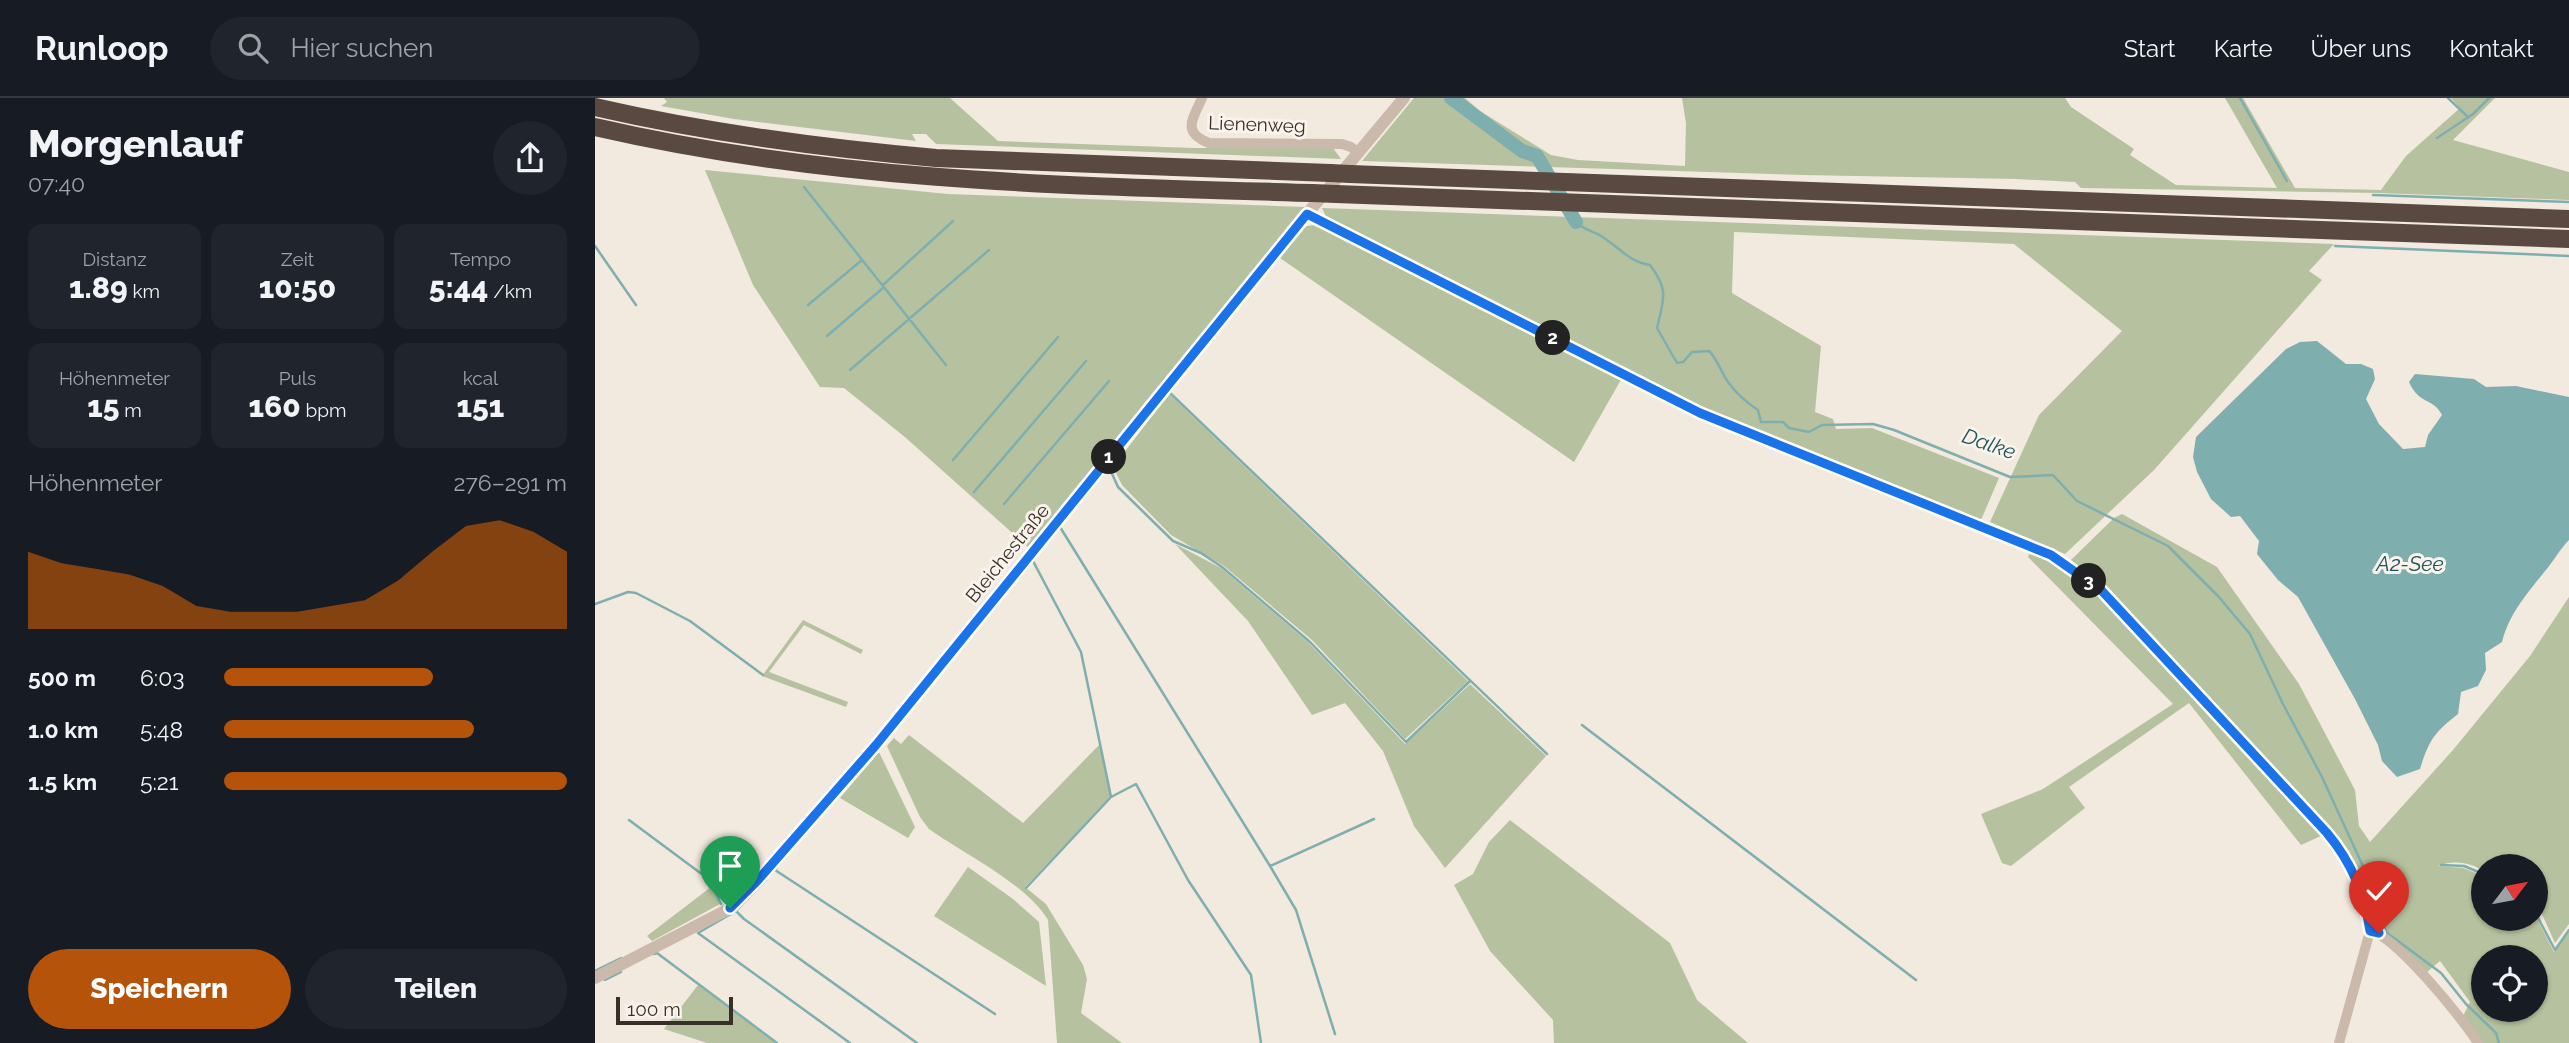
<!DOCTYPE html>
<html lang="de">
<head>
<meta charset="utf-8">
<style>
	:root { --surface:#171b24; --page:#20242c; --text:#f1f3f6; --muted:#9ea1a6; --line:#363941; --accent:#b45309 }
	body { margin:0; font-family:Raleway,sans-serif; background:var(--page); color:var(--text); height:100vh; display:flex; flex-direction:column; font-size:26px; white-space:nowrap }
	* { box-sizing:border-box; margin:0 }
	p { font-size:23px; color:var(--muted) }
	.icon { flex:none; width:38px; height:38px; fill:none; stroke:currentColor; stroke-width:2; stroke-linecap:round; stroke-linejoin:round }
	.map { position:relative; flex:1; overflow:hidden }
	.panel { display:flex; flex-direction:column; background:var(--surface); width:595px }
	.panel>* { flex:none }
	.needle { width:46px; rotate:58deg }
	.fabs { position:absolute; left:1876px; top:756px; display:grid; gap:14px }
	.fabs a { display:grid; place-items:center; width:77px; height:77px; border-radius:50%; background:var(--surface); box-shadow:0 2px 5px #0004; font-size:35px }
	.scale { position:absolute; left:21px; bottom:18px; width:117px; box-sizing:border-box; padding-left:7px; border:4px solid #392f2a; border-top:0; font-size:19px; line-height:24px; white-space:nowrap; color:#392f2a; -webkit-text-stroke:5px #faf3ec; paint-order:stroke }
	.pin { position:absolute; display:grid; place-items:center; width:60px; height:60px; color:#fff; margin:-72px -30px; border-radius:50% 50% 50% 0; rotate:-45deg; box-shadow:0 0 7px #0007 }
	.pin .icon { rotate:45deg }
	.km { position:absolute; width:35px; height:35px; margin:-18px; border-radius:50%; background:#222; color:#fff; font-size:19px; line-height:35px; text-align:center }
	.round { display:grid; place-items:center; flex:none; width:74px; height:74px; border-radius:37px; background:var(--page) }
	.summary { display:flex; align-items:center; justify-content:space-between; height:119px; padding:0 28px }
	h1 { font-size:38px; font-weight:800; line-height:52px }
	.metrics { display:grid; grid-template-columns:repeat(3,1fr); gap:10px; height:119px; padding:7px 28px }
	.metrics div { display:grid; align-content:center; border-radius:14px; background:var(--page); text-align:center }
	.metrics b { font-size:30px; font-weight:800 }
	.metrics small { font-size:19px; font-weight:400 }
	.metrics p { font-size:19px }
	.chart { height:196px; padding:14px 28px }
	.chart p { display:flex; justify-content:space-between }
	.chart svg { width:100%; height:126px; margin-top:7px; fill:var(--accent); opacity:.7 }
	.cta { display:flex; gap:14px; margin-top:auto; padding:14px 28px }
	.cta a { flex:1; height:80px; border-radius:42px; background:var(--accent); color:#fff; font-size:28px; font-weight:800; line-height:80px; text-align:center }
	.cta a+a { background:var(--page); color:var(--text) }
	ul { padding:0 28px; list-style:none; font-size:23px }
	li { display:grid; grid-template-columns:112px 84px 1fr; align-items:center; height:52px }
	li i { height:18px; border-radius:9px; background:var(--accent) }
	header { display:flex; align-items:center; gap:42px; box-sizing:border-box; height:98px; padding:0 35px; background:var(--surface); border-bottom:2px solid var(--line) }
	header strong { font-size:33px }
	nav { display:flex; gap:38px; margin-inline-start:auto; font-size:24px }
	.search { width:490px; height:63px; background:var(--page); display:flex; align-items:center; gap:18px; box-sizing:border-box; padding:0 24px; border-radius:38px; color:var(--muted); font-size:26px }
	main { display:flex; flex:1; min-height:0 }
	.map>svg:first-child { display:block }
	.green { fill:#b6c29f; fill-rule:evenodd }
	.water { fill:#7faeaf }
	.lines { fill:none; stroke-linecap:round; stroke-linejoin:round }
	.stream { stroke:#7faeaf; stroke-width:2.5 }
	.river { stroke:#7faeaf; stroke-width:14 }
	.minor { stroke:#cbb9ab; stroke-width:10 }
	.tertiary { stroke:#cbb9ab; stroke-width:12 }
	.motorway { stroke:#594941; stroke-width:18 }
	.motorway-bridge { stroke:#594941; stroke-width:18 }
	.route-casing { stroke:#fff; stroke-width:14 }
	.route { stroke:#1a73e8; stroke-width:9 }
	.labels { text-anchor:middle; stroke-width:6; stroke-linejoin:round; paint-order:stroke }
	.street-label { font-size:19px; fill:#392f2a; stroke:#faf3ec }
	.water-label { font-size:21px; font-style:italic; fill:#20565a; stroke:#faf3ec }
</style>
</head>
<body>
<header>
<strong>Runloop</strong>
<div class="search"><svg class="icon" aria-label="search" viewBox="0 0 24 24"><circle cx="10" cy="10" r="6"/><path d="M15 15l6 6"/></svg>Hier suchen</div>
<nav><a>Start</a><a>Karte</a><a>Über uns</a><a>Kontakt</a></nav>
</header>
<main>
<section class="panel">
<div class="summary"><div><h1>Morgenlauf</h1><p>07:40</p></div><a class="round"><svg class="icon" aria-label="share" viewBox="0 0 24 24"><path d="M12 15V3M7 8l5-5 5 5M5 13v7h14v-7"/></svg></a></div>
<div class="metrics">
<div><p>Distanz</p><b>1.89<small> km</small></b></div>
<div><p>Zeit</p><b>10:50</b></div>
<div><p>Tempo</p><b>5:44<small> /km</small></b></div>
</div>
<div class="metrics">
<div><p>Höhenmeter</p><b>15<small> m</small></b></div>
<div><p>Puls</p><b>160<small> bpm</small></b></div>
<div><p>kcal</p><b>151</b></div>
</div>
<div class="chart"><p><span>Höhenmeter</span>276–291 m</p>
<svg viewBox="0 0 160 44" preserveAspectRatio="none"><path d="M0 44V17L10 21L20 23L30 25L40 29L50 36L60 38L70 38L80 38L90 36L100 34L110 27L120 17L130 8L140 6L150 10L160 17V44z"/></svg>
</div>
<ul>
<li><b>500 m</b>6:03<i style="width:61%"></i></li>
<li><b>1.0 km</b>5:48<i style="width:73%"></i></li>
<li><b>1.5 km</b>5:21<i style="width:100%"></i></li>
</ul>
<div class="cta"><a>Speichern</a><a>Teilen</a></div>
</section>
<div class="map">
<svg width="1974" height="945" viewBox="0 0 1974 945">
	<rect width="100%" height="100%" fill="#f2e9df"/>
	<!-- green -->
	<path class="green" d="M69,0H355L403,43L600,50H738L746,61L341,46L331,36H317L321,43L139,21L66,8L72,4Z
		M819,0H870L885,13L956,57L983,62L1090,68L1091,25L1087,0H1470L1476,9L1539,51L1535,57L1581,87L1682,90L1630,0H1648L1700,90L1786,92L1811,58L1865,10L1856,0H1900L1858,42L1974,74V102L1783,95L1486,90L1480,84L1422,81L1207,77L767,63Z
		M110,72L353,96L711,109L433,449L311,340L249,290L225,289L158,187Z
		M727,110L1739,146L1714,173L1727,182L1559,372L1470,456L1395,424L1444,317L1527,233L1419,146L1139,134L1137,195L1226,248L1220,314L1238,321L1241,331L1277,330L1404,380L1386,422L1107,310L829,168L827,170L732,121Z
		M718,127L724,128L1027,280L979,364L685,160L708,129Z
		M574,296L873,583L810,641L717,542L629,468L576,437L527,387L518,369Z
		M1527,416L1622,469L1704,586L1760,692L1764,728L1775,744L1858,652L1935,558L1974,499V826L1960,845L1946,814L1941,809V768H1888V773C1875,764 1858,762 1843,768L1868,770L1888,778V821L1941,819L1959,854L1974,834V945H1887L1868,918L1875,904L1845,863L1831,875L1779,827L1772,791L1761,768L1511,490L1476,462L1519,420ZM1888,859H1941V912H1888Z
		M580,446L626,470L714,545L810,646L875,586L951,658L850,770L819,728L788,653L750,605L717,617L653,523Z
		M1436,451L1466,468L1504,496L1728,737L1706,747L1594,605L1474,689L1490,710L1416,768L1407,765L1386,716L1448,691L1578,606L1433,459Z
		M208,522L268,552L266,556L209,527L174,574L253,604L251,609L167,578Z
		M314,637L428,725L505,646L516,699L430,789L451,806L488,867L492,881L486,915L527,945H462L453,822C432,786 369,756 334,731L325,719L292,648L299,640L306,646Z
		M284,654L320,729L313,740L245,700Z
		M915,722L1075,845L1102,902L1153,945H959L958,922L895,853L859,787L878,776L894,744Z
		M373,769L418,801L444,824L451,888L339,818Z
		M116,789L125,806L57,843L52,838Z
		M103,887L181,945H112L69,931Z"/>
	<!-- water -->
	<path class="water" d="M1722,243L1751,266H1766L1778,271L1780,281L1771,301L1784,326L1808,351L1830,349L1833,337L1847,317C1838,299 1825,308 1814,284L1820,276L1879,281L1891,289L1921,288L1974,299V442C1964,452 1959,463 1950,473C1932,496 1915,514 1907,544L1890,555L1891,572L1883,588L1866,594L1863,616C1839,635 1834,642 1825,671L1802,679L1787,663L1783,647L1760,601L1703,499L1683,482L1662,456L1664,443L1645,418L1636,419L1616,401L1602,374L1598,359L1601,339L1691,251L1705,244Z"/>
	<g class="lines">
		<!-- stream -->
		<path class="stream" d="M1645,0L1692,83
			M1853,0L1873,19
			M1842,40L1878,16L1894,0
			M209,89L351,267
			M1778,97L1974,104
			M981,124C990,133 997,132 1006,138C1024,149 1034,164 1055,167C1074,192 1069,200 1062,230L1082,265L1088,264L1097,254L1114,253C1123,262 1126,274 1133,284C1141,295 1152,305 1163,312L1166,324H1188L1194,330L1214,334L1227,327L1278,326L1299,332L1415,379L1458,377L1482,403L1573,448L1623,498L1655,536L1688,606L1727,679L1772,777L1791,834L1846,875L1871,906L1901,935L1904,945
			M0,148L41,207
			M1740,148L1974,158
			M288,187L358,123
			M213,207L267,162
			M232,238L288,190
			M255,272L394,152
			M575,295L952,656
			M358,362L463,239
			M514,369L523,389L578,443L606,455L627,469L715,544L811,644L875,583
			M379,394L491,263
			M409,406L514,283
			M465,429L675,768
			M439,461L438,463L486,554L516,699L541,686L593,782L656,877L666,945
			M0,506L33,494L41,495L95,523L168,577
			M987,627L1321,882
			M34,722L108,777L116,786L126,806
			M1846,767L1869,768L1888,776
			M182,769L180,772L400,916
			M171,782L141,813L103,835L255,945
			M431,790L516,699
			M141,813L149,821L322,945
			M1941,816L1960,852L1974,832
			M59,856L62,855L182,945
			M0,873L26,860
			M10,882L26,874
			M740,936L701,812L675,768L779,721"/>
		<!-- river -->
		<path class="river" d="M856,0L927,53L942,58L981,124"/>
		<!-- minor -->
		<path class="minor" d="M607,0C598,21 586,34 614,45L747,46L756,49L763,55
			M712,116L1105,315L1456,457L1508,493L1732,735L1758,771L1767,792L1775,833L1744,945
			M1775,833C1800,837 1868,921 1883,945"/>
		<!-- tertiary -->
		<path class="tertiary" d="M0,880L130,813L147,800L281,647L712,116L809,0"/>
		<!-- motorway -->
		<path class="motorway" d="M0,9C113,35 227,50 341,60L735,75
			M0,29C238,84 474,88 717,95
			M755,76L1974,121
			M741,96L1974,141"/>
		<!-- motorway-bridge -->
		<path class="motorway-bridge" d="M735,75L755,76
			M717,95L741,96"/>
	</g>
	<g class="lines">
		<!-- route casing -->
		<g class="route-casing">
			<path id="route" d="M135,810L163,782L281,647L712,116L1105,315L1456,457L1507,493L1732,735C1757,765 1769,795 1775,833L1784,835"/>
		</g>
		<!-- route -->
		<use href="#route" class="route"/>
	</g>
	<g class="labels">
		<!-- street labels -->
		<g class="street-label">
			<text transform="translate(662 26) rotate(2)" y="7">Lienenweg</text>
			<text transform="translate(412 455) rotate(-51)" y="7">Bleichestraße</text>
		</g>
		<!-- water labels -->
		<g class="water-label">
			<text transform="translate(1394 346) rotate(19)" y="7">Dalke</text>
			<text x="1815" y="473">A2-See</text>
		</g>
	</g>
</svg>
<div class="fabs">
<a><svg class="needle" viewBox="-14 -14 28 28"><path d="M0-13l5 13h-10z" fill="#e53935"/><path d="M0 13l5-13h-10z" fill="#9ea1a6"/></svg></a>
<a><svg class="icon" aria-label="locate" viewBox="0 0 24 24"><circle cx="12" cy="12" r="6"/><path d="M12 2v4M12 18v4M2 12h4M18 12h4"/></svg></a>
</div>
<div class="scale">100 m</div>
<div class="pin" style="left:135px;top:810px;background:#1e9e55"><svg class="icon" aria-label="arrive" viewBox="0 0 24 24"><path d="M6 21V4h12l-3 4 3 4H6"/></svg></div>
<div class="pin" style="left:1784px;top:835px;background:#d93025"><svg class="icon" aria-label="check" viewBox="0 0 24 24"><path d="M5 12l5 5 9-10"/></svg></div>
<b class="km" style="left:514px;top:359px">1</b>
<b class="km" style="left:958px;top:240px">2</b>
<b class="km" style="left:1494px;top:483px">3</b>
</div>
</main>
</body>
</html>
